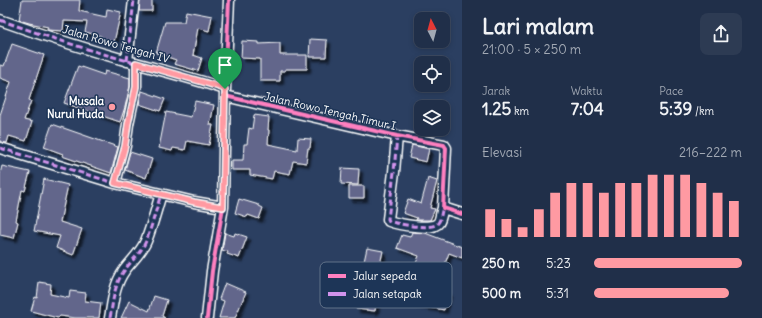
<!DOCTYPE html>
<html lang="id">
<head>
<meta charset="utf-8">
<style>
	:root { --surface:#202f49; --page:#2d3b53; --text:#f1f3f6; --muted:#a2a9b4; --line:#3d4a61; --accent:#ff9aa2 }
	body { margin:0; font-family:Delius,sans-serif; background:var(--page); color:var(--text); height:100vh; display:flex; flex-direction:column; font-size:15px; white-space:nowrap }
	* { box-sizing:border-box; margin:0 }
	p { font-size:13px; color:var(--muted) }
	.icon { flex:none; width:22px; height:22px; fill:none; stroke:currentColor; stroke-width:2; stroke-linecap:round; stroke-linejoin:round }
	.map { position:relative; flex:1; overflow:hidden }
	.sheet { display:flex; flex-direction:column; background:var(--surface); width:300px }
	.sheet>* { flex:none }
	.needle { width:26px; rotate:354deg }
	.buttons { position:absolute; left:414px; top:12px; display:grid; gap:8px }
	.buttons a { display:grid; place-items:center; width:36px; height:36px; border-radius:8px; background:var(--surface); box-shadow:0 2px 6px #0003,0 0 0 1px var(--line); font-size:20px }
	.pin { position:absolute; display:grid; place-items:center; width:34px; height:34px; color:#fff; margin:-41px -17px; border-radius:50% 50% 50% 0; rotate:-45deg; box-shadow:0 0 4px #0007 }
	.pin .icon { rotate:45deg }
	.round { display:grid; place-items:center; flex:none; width:42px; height:42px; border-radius:8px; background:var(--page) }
	.head { display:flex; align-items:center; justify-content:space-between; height:68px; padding:0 20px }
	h1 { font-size:22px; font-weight:700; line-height:30px }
	.stats { display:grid; grid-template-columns:repeat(3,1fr); gap:6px; height:68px; padding:4px 20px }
	.stats div { display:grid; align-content:center }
	.stats b { font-size:17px; font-weight:700 }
	.stats small { font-size:11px; font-weight:400 }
	.stats p { font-size:11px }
	.chart { height:112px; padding:8px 20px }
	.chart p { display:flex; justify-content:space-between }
	.chart svg { width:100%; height:72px; margin-top:4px; stroke:var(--accent); stroke-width:6 }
	ul { padding:0 20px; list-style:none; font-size:13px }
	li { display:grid; grid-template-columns:64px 48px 1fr; align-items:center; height:30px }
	li i { height:10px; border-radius:5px; background:var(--accent) }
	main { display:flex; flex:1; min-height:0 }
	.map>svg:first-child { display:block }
	.building { fill:#62668b; stroke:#fff; filter:url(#shadow) }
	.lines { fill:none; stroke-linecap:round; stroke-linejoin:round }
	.minor-casing { stroke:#fff; stroke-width:13 }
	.minor { stroke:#1d3557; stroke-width:10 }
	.quiet { stroke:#d193ec; stroke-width:3; stroke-dasharray:6 3; stroke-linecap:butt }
	.cycleway-casing { stroke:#1d3557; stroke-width:6 }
	.cycleway { stroke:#ff80c0; stroke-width:4 }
	.route-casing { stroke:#fff; stroke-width:8 }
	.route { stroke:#ff9aa2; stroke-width:5 }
	.poi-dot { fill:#ff9aa2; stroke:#1d3557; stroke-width:1.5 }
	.labels { text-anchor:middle; stroke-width:3; stroke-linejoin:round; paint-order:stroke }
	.street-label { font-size:11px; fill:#fff; stroke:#1d3557 }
	.poi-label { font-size:11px; font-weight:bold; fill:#fff; stroke:#1d3557; text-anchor:end }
	.key { fill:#1d3557; stroke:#617289; stroke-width:1 }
	.key-label { font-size:11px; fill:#fff }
</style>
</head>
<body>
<main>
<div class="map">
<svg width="462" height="318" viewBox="0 0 462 318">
	<defs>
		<filter id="shadow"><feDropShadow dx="3.5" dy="3.5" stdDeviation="1" flood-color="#0009"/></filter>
	</defs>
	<rect width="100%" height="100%" fill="#2b3f61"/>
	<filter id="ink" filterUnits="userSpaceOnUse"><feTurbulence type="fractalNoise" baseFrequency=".025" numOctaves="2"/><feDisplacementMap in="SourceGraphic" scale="8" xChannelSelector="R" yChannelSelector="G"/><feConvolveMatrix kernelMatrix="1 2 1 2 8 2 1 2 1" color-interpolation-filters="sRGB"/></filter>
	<g filter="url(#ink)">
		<!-- building -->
		<path class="building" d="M22,0H80L79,11L106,17L107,9L121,12L114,42L101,39V36L85,32L87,22L64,21L63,31L48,30L47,29L48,27L29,23L19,20Z
			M140,0H152V11H139Z
			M186,11L212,16L209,31L198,28L193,55L202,58L198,71L174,64L176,60L156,53L165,22H184Z
			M310,39L327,40L326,57H309Z
			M242,41L259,42V44L280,43V55H307V69H285V71H280V81H260V59L241,58Z
			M12,44L44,55L29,100L31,101L24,120L32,122L26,141L9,136L7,143L0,142V115L11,82L0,78V65L4,66Z
			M78,66L104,75L105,71L130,78V86L125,107L120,122L64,103Z
			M142,91L165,99L160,111L139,104Z
			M195,101L214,105L210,125H213L209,145L187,141L185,150L173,148L172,151L159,148L166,112L191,117Z
			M254,115L269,117L268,130H269L268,144L297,150L298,138L311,139L310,148H308L306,163L293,161L290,174L274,171L272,179L250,175V170H232V160H243L244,144H247L249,128L252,129Z
			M52,124L118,147L111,173L62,156L63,154L44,147Z
			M412,145L429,149L426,162L409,158Z
			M130,152L152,159L146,178L125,170Z
			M2,166L30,172L25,191L22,190L16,221L18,222L14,238L0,235V174Z
			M342,168L359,169L358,185L341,184Z
			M428,178L437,181L430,208L435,209L430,220H416L417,218L403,213L408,199L421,204Z
			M44,179L68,185L60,222L82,229L73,255L56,248L60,236L34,231Z
			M349,186H364V198H349Z
			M239,199L259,205V206L263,208L259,219L248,215L247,217L235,213Z
			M412,232L425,233L462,247V258L449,253L442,272L416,263L419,256L397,248L402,235L410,237Z
			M225,233L234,236L235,233L247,237L239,258L227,254L228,252L222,250Z
			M367,248L383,251L377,278L361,275Z
			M39,282L51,284L50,294L69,298L70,291L86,293L85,301L101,303L99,318H75L60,316L58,318L46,315L31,311L35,297L37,298Z
			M225,283L246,292L235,318H219L224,301L219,299Z
			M417,286L448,292L444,310L413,304Z
			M358,292L377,295L375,311L356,309Z
			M154,296L167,300L162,316L165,318H121L129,301L149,311Z"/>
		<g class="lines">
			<!-- minor casing -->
			<g class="minor-casing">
				<path id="minor" d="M0,20C42,35 85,49 128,61C160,70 193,78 225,89
					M127,61L134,0
					M225,96L397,136L444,145L446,148L443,208L462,214
					M397,136L394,172L388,219L389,221C397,224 433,231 438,223C441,220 441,212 443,208
					M0,148L115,183L194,202L223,207
					M115,183L125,146L128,124L136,87V63
					M110,318C113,302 114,285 124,271C131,261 141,253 146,241C152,226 156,210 161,194
					M207,318L212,271L223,207L225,89L229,0"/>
			</g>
			<!-- minor -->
			<use href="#minor" class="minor"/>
			<!-- quiet -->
			<path class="quiet" d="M0,20C42,35 85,49 128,61C160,70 193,78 225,89
				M127,61L134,0
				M397,136L394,172L388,219L389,221C397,224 433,231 438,223C441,220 441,212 443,208
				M0,148L115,183L194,202L223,207
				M115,183L125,146L128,124L136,87V63
				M110,318C113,302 114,285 124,271C131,261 141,253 146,241C152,226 156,210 161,194"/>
			<!-- cycleway casing -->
			<g class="cycleway-casing">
				<path id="cycleway" d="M225,96L397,136L444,145L446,148L443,208L462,214
					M207,318L212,271L223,207L225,89L229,0"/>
			</g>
			<!-- cycleway -->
			<use href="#cycleway" class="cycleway"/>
		</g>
	</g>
	<g class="lines" filter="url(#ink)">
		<!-- route casing -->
		<g class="route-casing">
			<path id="route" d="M136,63L203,82L225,89L223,207L194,202L115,183L125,146L128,124L136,87Z"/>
		</g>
		<!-- route -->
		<use href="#route" class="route"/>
	</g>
	<!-- markers -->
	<circle class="poi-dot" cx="112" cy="107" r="4"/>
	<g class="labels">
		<!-- street labels -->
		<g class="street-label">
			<text transform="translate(116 44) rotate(16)" y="4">Jalan Rowo Tengah IV</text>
			<text transform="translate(330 111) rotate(13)" y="4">Jalan Rowo Tengah Timur I</text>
		</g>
		<!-- poi labels -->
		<g class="poi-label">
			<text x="104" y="105">Musala<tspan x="104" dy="13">Nurul Huda</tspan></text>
		</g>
	</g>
	<!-- legend -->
	<rect x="320" y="262" width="132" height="46" rx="6" class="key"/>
	<rect x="328" y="274" width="18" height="4" fill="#ff80c0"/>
	<rect x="328" y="292" width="18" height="4" fill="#d193ec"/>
	<g class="key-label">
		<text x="353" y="280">Jalur sepeda</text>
		<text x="353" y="298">Jalan setapak</text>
	</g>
</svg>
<div class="buttons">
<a><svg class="needle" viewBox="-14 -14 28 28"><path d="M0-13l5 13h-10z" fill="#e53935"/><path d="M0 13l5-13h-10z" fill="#a2a9b4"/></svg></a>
<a><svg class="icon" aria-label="locate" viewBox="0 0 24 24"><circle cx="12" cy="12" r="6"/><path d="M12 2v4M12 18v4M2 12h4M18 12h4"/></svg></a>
<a><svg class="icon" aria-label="layers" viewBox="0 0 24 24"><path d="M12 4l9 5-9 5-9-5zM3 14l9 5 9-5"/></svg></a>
</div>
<div class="pin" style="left:225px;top:89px;background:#1e9e55"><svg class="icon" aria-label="arrive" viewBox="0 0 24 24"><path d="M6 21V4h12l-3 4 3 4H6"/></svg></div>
</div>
<section class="sheet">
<div class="head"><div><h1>Lari malam</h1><p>21:00 · 5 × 250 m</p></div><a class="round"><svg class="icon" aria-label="share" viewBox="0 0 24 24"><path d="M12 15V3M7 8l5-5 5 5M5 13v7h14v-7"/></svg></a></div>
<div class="stats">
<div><p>Jarak</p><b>1.25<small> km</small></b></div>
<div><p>Waktu</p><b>7:04</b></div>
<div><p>Pace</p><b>5:39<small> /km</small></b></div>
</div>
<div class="chart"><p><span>Elevasi</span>216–222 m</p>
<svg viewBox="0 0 160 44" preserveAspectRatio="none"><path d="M5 44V27M15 44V33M25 44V38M35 44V27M45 44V17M55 44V11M65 44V11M75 44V17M85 44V11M95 44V11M105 44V6M115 44V6M125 44V6M135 44V11M145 44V17M155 44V22"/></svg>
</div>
<ul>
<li><b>250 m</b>5:23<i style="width:100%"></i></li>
<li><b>500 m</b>5:31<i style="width:91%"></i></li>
</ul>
</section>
</main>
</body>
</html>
